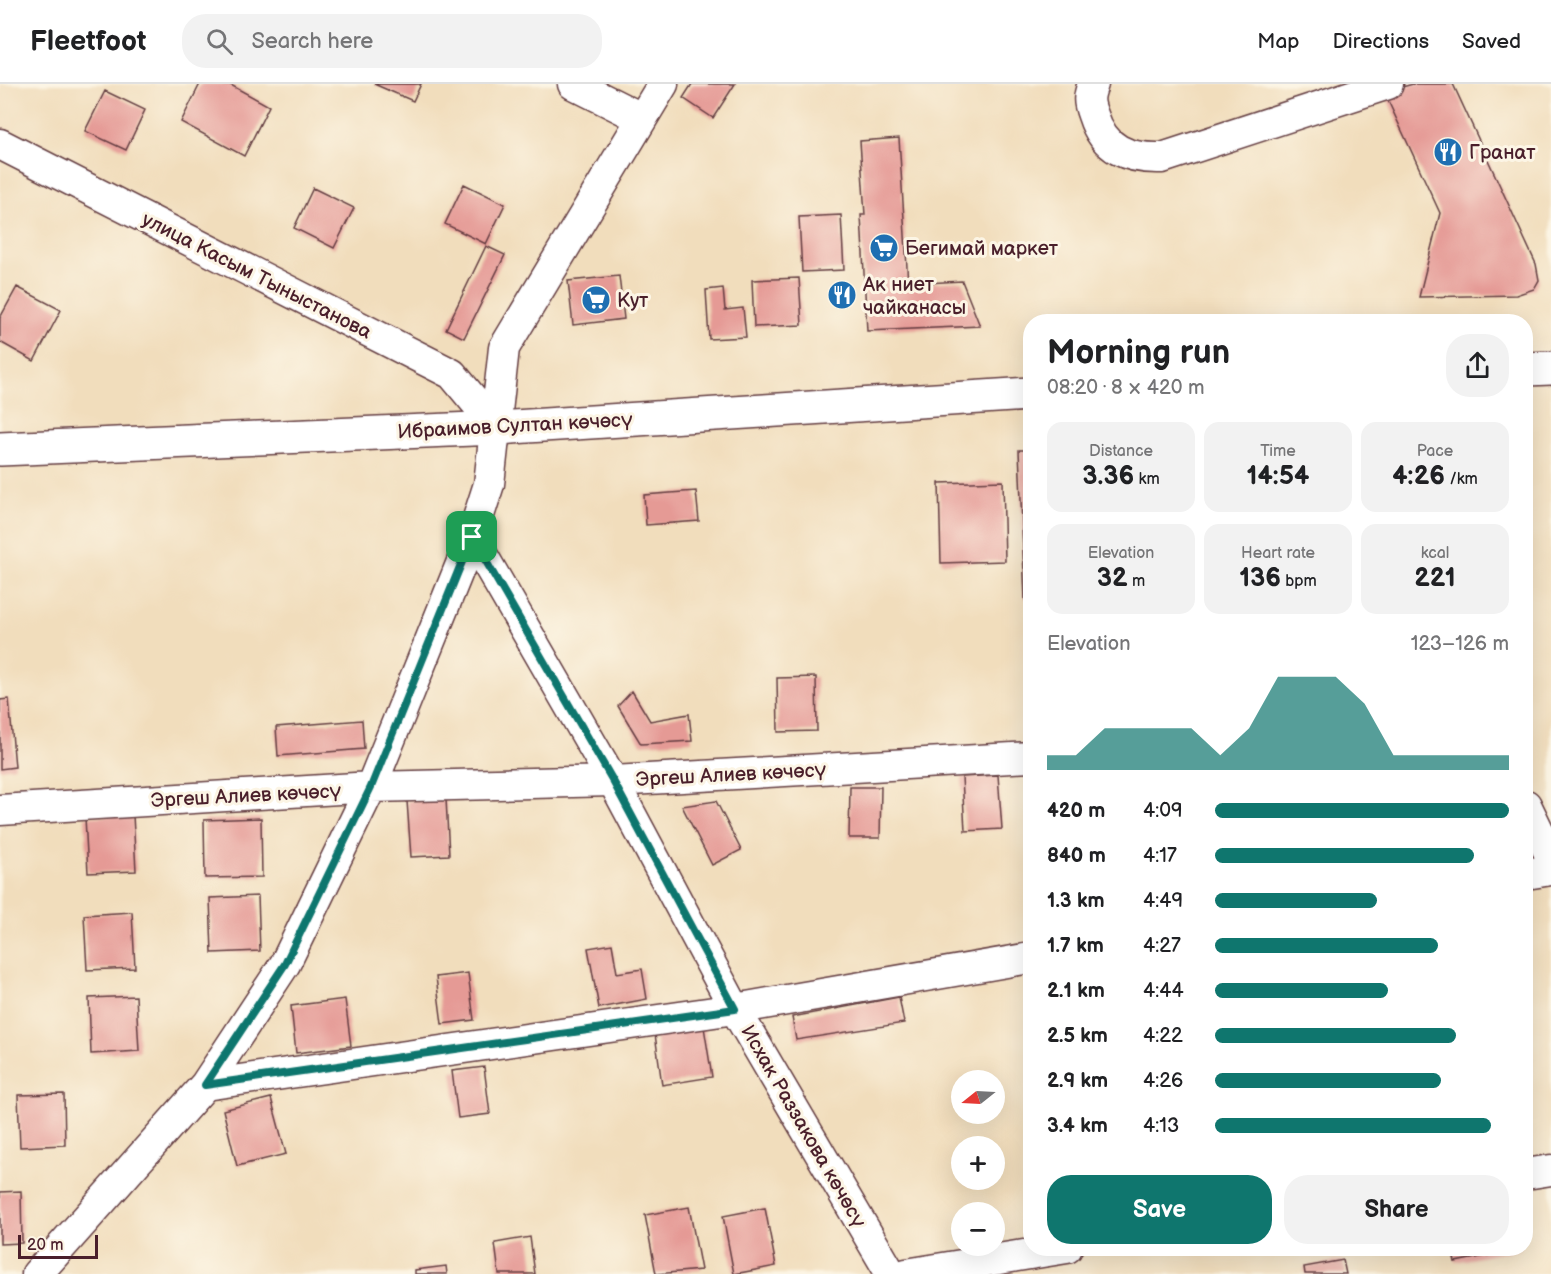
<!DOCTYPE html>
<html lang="en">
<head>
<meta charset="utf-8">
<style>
	:root { --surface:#fff; --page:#f2f2f2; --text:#202124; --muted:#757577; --line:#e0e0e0; --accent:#0f766e }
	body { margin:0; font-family:"Balsamiq Sans",sans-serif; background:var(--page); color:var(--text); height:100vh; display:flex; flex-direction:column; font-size:22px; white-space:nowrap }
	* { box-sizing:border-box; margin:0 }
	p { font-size:20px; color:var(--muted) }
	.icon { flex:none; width:33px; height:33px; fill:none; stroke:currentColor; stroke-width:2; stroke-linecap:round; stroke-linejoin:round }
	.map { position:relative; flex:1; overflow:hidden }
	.panel { position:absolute; left:1023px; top:230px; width:510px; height:942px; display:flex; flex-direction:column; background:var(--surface); border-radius:24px; box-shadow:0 6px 24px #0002 }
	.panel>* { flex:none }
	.needle { width:39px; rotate:252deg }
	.controls { position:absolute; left:951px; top:986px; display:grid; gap:12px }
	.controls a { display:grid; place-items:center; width:54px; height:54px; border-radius:50%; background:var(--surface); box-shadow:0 6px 24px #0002; font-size:30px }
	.scale { position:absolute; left:18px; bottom:15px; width:80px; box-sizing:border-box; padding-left:6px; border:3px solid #4a1f2b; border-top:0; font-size:16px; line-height:21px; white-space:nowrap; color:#4a1f2b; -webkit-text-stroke:4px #fcf5e5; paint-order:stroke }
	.pin { position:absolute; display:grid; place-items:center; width:51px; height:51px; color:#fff; margin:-26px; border-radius:12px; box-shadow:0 3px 9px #0006 }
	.round { display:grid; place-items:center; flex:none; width:63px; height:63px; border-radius:24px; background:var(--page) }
	.headline { display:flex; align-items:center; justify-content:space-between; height:102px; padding:0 24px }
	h1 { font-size:33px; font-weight:700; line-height:45px }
	.metrics { display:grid; grid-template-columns:repeat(3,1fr); gap:9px; height:102px; padding:6px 24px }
	.metrics div { display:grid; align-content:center; border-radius:15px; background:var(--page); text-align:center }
	.metrics b { font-size:26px; font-weight:700 }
	.metrics small { font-size:16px; font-weight:400 }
	.metrics p { font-size:16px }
	.chart { height:168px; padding:12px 24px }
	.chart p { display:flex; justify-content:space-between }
	.chart svg { width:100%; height:108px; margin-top:6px; fill:var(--accent); opacity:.7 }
	.action { display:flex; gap:12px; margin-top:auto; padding:12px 24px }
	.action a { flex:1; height:69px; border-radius:24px; background:var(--accent); color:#fff; font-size:24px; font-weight:700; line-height:69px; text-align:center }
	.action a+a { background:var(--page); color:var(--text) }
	ul { padding:0 24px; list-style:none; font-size:20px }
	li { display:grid; grid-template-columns:96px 72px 1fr; align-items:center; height:45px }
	li i { height:15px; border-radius:8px; background:var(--accent) }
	header { display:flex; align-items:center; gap:36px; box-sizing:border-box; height:84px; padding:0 30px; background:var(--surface); border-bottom:2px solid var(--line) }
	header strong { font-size:28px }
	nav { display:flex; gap:33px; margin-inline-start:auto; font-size:21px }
	.search { width:420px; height:54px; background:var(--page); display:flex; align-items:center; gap:15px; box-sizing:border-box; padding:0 21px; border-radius:24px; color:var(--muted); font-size:22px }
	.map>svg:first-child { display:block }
	.building { fill:#e59a95 }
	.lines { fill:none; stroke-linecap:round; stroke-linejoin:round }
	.minor-casing { stroke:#633c41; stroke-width:33 }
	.major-casing { stroke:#633c41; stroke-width:36 }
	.minor { stroke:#fff; stroke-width:30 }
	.major { stroke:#fff; stroke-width:33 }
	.route-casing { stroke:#fff; stroke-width:12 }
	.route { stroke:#0f766e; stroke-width:8 }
	.labels { text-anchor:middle; stroke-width:6; stroke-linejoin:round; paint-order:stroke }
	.poi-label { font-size:20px; fill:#4a1f2b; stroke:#fcf5e5; text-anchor:start }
	.street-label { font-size:20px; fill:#4a1f2b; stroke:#fcf5e5 }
</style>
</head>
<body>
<header>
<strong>Fleetfoot</strong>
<div class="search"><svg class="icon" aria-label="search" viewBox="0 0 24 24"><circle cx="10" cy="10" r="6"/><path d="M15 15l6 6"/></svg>Search here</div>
<nav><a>Map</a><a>Directions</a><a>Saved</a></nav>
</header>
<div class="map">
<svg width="1551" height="1190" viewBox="0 0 1551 1190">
	<rect width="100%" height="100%" fill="#fcf5e5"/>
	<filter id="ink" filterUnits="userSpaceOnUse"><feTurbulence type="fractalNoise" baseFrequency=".0167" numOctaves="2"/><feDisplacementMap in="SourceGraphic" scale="12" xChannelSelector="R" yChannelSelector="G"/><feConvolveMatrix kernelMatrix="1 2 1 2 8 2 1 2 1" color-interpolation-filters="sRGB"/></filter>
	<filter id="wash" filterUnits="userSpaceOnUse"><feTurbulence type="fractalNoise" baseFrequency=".008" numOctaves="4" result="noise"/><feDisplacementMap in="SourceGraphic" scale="24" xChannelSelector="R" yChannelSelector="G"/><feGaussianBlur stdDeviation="1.35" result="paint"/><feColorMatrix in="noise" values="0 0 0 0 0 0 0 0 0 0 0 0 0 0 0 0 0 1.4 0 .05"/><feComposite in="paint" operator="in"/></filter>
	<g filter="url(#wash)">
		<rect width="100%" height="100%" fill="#f1ddbc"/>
		<g id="blocks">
			<!-- building -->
			<path class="building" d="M200,0H229L269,22L244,72L181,38Z
				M374,0H421L413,17Z
				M692,0H735L713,34L683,14Z
				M1413,0H1453L1536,180L1539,196L1534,205L1516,211L1419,213L1440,129L1384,8Z
				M105,7L145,26L126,66L85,47Z
				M899,54L908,200L962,197L980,242L867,247L861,131H865L860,57Z
				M464,100L505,120L486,160L445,140Z
				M313,104L354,124L334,164L294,144Z
				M841,131L844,186L802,188L799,133Z
				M486,162L505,171L464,254L446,245Z
				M619,192L624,235L573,241L568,197Z
				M799,194L802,241L754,243L752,196Z
				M17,203L61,226L34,277L0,258V234Z
				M723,204L725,226L743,224L746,253L709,255L706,206Z
				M1019,366H1030V516H1025Z
				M1003,397L1005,477L941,479L939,399Z
				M696,407L699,437L646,441L644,411Z
				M816,593L817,647L778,648L777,594Z
				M632,607L650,637L689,630L692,657L641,660L618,622Z
				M9,615L15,683L0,685V616Z
				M362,636L364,665L278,672L276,643Z
				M998,691L1002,745L965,747L962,693Z
				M850,703H881L880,754H849Z
				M446,715L449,771L411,773L407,717Z
				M716,717L741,766L712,781L682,722Z
				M133,731L136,787L88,789L85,733Z
				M261,734L262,793L205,794L204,736Z
				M258,812L260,867L212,869L210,814Z
				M132,828L135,884L87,886L84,831Z
				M612,860L617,889L642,885L647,915L599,924L588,864Z
				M468,889L474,936L442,940L436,893Z
				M136,912L139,967L91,970L89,914Z
				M899,913L904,939L796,956L792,933Z
				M345,915L351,962L296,969L291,922Z
				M704,943L712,993L662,1001L655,950Z
				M484,983L490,1030L458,1034L452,987Z
				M64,1010L65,1061L20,1063L18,1011Z
				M271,1014L286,1070L237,1082L223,1026Z
				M21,1107L22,1159L0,1160V1108Z
				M689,1123L701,1186L656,1190L645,1131Z
				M765,1124L776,1182L734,1190L723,1132Z
				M530,1153L535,1190H499L495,1159Z
				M1452,1164H1521V1165L1455,1178Z
				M1343,1176L1346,1190H1305L1304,1183Z
				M446,1182L447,1190H415V1186Z"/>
		</g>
	</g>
	<g filter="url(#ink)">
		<use href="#blocks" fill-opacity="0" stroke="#633c41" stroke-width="1.5"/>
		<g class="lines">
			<!-- minor casing -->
			<g class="minor-casing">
				<path id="minor" d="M573,0L641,34
					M1093,0C1088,13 1088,18 1093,31C1104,66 1128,75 1162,74L1388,0
					M0,60L452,290L497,344
					M472,453L613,697L735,925L891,1190
					M1526,721L1551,773
					M0,726L371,703L613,697L1030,673
					M1526,790L1551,786
					M205,1001L735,925L1030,874
					M1526,1090L1551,1086
					M37,1190L205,1001L285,880L371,703L472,453L489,400L504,264L663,0
					M906,1190L1067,1164"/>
			</g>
			<!-- major casing -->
			<g class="major-casing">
				<path id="major" d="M1526,285L1551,284
					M0,365L497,344L1030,310"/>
			</g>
			<!-- minor -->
			<use href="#minor" class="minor"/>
			<!-- major -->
			<use href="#major" class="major"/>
		</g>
	</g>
	<g class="lines" filter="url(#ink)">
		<!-- route casing -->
		<g class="route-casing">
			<path id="route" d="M472,453L613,697L735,925L205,1001L285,880L371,703Z"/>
		</g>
		<!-- route -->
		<use href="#route" class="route"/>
	</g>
	<!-- icons -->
	<defs>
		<g id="restaurant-disc" transform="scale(1.5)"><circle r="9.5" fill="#1f6fb2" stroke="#fcf5e5"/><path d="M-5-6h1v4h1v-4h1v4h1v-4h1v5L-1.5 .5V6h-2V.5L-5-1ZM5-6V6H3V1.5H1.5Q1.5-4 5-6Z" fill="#fff"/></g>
		<g id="supermarket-disc" transform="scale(1.5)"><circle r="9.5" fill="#1f6fb2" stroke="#fcf5e5"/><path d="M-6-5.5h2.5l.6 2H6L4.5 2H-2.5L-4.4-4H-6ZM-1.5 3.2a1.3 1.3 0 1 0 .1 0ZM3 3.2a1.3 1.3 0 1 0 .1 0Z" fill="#fff"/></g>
	</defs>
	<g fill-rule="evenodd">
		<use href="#restaurant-disc" x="1448" y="68"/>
		<use href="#supermarket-disc" x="884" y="164"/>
		<use href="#restaurant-disc" x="842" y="211"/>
		<use href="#supermarket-disc" x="596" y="216"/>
	</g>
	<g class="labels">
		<!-- poi labels -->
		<g class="poi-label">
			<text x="1469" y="75">Гранат</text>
			<text x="905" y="171">Бегимай маркет</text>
			<text x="863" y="207">Ак ниет<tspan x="863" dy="23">чайканасы</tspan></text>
			<text x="617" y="223">Кут</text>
		</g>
		<!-- street labels -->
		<g class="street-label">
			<text transform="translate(257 191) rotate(27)" y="7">улица Касым Тыныстанова</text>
			<text transform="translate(515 341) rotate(-3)" y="7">Ибраимов Султан көчөсү</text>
			<text transform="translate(731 690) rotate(-3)" y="7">Эргеш Алиев көчөсү</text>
			<text transform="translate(246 711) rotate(-3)" y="7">Эргеш Алиев көчөсү</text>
			<text transform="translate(804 1042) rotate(60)" y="7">Исхак Раззакова көчөсү</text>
		</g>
	</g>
</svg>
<div class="controls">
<a><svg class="needle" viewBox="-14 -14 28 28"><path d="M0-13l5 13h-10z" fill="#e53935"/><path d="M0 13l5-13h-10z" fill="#757577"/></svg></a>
<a>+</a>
<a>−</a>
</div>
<div class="scale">20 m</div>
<div class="pin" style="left:472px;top:453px;background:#1e9e55"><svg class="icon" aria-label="arrive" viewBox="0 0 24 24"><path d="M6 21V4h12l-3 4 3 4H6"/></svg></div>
<section class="panel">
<div class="headline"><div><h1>Morning run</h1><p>08:20 · 8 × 420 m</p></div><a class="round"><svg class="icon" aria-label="share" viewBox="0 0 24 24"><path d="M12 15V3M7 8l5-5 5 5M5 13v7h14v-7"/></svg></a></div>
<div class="metrics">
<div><p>Distance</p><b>3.36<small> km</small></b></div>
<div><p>Time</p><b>14:54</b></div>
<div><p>Pace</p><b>4:26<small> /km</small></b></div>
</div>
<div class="metrics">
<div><p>Elevation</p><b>32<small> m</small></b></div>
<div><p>Heart rate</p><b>136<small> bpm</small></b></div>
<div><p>kcal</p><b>221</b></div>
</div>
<div class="chart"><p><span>Elevation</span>123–126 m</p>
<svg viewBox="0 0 160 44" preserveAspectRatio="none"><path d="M0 44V38L10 38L20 27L30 27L40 27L50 27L60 38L70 27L80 6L90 6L100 6L110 17L120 38L130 38L140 38L150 38L160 38V44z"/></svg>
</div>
<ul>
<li><b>420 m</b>4:09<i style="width:100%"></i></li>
<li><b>840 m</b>4:17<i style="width:88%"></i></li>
<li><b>1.3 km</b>4:49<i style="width:55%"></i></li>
<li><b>1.7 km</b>4:27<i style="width:76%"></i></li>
<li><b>2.1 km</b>4:44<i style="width:59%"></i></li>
<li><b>2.5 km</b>4:22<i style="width:82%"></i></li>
<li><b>2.9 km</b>4:26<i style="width:77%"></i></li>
<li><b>3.4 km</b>4:13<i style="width:94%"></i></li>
</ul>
<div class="action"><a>Save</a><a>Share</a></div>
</section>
</div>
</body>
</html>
